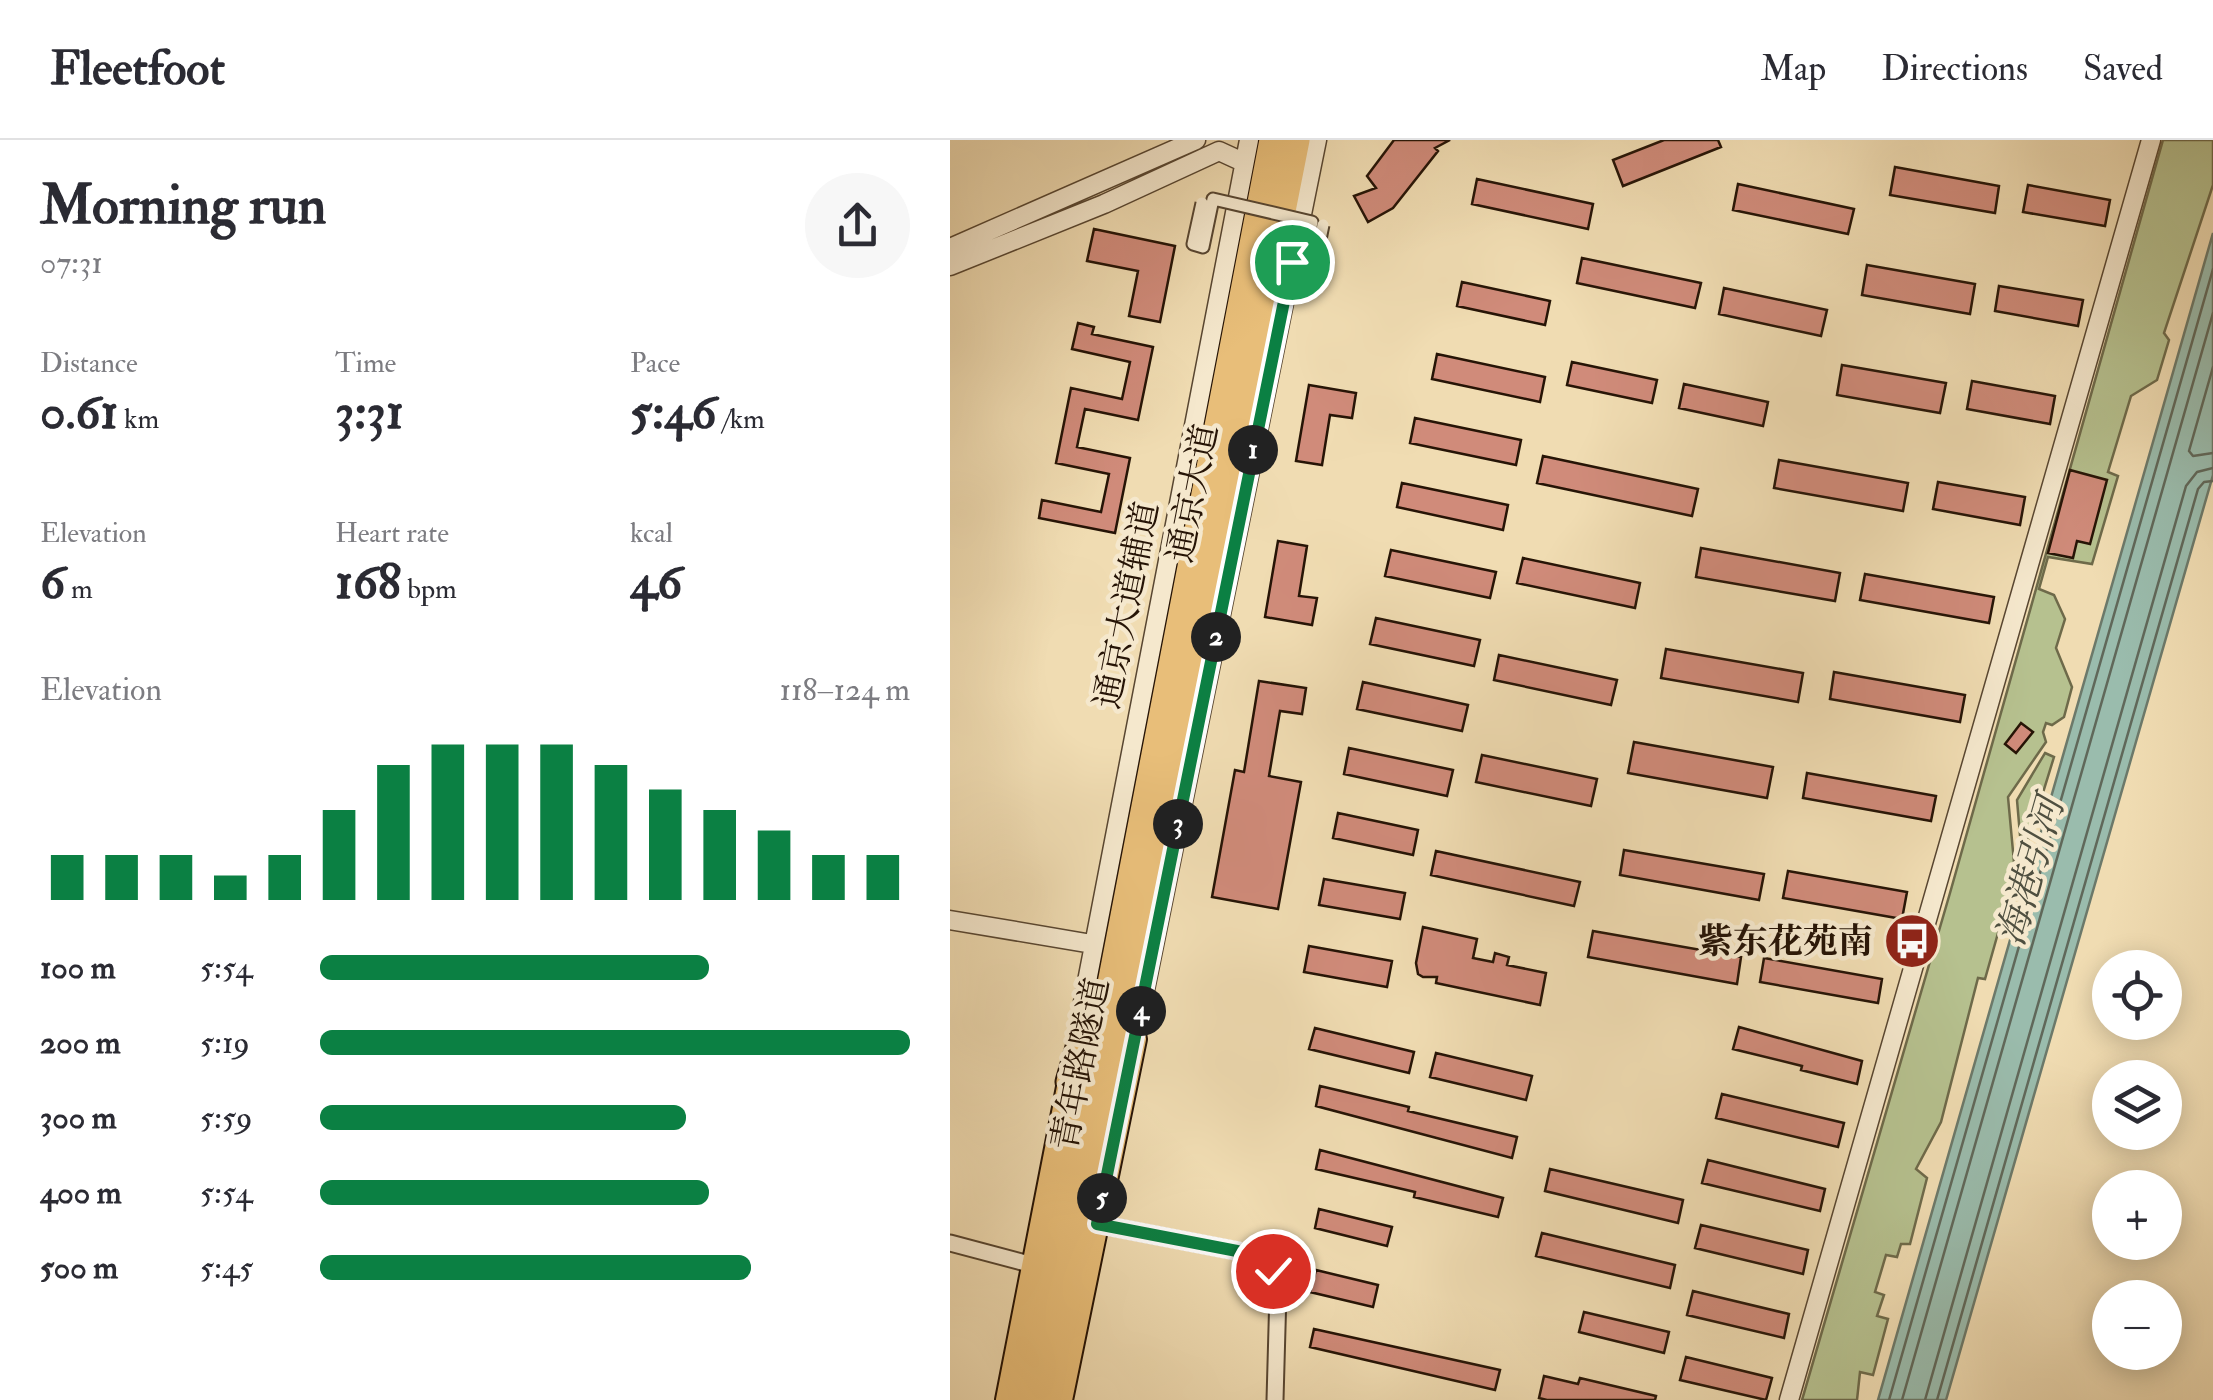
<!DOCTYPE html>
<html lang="en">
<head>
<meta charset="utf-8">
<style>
	:root { --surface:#fff; --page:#f7f7f7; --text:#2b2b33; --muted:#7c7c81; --line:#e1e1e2; --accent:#0b8043 }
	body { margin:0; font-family:"IM FELL Double Pica","Noto Serif SC",serif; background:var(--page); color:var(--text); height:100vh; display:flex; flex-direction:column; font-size:38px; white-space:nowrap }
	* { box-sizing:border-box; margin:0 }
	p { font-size:32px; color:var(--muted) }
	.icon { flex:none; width:55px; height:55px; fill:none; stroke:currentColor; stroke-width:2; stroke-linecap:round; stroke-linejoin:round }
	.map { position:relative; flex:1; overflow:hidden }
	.sheet { display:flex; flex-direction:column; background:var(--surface); width:950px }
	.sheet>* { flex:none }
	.fabs { position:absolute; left:1142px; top:810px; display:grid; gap:20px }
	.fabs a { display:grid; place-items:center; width:90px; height:90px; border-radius:50%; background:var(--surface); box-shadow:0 5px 25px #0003; font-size:50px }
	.pin { position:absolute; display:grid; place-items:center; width:85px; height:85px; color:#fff; margin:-42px; border:5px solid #fff; border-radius:50%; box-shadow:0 2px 10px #0007 }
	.km { position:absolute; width:50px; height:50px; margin:-25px; border-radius:50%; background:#222; color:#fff; font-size:28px; line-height:50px; text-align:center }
	.round { display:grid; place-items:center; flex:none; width:105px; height:105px; border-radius:52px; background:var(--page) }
	.overview { display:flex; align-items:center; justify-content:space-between; height:170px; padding:0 40px }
	h1 { font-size:55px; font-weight:700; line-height:75px }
	.figures { display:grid; grid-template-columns:repeat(3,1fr); gap:15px; height:170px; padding:10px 40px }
	.figures div { display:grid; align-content:center }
	.figures b { font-size:50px; font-weight:700 }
	.figures small { font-size:28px; font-weight:400 }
	.figures p { font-size:28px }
	.chart { height:280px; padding:20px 40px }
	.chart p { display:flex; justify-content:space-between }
	.chart svg { width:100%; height:180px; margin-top:10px; stroke:var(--accent); stroke-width:6 }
	ul { padding:0 40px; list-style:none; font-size:32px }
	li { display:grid; grid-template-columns:160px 120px 1fr; align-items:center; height:75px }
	li i { height:25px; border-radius:12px; background:var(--accent) }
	header { display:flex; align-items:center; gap:60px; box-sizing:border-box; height:140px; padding:0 50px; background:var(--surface); border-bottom:2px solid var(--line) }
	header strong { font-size:48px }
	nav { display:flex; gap:55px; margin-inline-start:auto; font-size:35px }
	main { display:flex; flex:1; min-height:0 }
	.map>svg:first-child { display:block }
	.green { fill:#b6c18f; stroke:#6e6a4a; stroke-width:2.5 }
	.water { fill:#9abcad; stroke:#6c796a; stroke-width:2.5 }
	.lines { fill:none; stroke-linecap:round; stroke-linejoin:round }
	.shore { stroke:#60685a; stroke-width:2.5 }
	.building { fill:#d08b7a; stroke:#261406; stroke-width:2.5 }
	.minor-casing { stroke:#584631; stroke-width:19 }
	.tertiary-casing { stroke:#584631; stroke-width:21 }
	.primary-casing { stroke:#261406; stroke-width:26 }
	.trunk-casing { stroke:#261406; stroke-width:29 }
	.minor { stroke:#f5e8cd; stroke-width:15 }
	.tertiary { stroke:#f5e8cd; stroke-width:18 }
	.primary { stroke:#e8be79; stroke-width:22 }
	.trunk { stroke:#e8be79; stroke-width:25 }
	.pedestrian-bridge-casing { stroke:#584631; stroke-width:15; stroke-linecap:butt }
	.pedestrian-bridge { stroke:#f5e8cd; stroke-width:11 }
	.route-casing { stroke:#fff; stroke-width:20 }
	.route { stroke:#0b8043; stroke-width:12 }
	.labels { text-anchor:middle; stroke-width:9; stroke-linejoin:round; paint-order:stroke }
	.street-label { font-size:35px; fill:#261406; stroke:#f5e8cd }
	.poi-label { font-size:35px; font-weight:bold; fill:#261406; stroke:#f5e8cd; text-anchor:end }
	.water-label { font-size:38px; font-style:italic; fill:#4f4f40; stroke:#f5e8cd }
</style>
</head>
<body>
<header>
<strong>Fleetfoot</strong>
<nav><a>Map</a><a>Directions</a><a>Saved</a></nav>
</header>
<main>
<section class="sheet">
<div class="overview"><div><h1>Morning run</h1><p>07:31</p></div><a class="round"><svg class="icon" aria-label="share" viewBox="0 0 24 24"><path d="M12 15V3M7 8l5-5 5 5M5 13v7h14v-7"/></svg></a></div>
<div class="figures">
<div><p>Distance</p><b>0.61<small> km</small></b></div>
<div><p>Time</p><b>3:31</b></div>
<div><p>Pace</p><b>5:46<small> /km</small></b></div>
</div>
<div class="figures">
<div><p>Elevation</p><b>6<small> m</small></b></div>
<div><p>Heart rate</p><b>168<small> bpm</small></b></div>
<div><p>kcal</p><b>46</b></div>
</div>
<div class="chart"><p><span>Elevation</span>118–124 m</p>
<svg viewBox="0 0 160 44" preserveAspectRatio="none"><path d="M5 44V33M15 44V33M25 44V33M35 44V38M45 44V33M55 44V22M65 44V11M75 44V6M85 44V6M95 44V6M105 44V11M115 44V17M125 44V22M135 44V27M145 44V33M155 44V33"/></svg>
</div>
<ul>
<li><b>100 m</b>5:54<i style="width:66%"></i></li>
<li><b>200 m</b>5:19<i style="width:100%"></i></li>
<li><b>300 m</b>5:59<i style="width:62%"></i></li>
<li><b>400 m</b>5:54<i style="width:66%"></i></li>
<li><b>500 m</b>5:45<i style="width:73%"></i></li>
</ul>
</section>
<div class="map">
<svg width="1263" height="1260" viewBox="0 0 1263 1260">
	<rect width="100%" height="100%" fill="#f0dcb2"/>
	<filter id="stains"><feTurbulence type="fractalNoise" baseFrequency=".002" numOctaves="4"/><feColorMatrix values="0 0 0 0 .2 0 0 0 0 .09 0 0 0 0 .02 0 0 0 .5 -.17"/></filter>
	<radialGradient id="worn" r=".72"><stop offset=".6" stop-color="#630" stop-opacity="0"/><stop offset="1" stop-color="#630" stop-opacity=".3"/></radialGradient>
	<!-- green -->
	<path class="green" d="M1213,0H1263V45L1214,193L1219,200L1207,240L1181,256L1158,332L1168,336L1142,424L1098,417L1089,449L1104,455L1115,479L1106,508L1122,547L1114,577L1102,585L1096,583L1093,592L1096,602L1058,657L1065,733L1035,839L1028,838L991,982L966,1029L977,1038L960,1104H951L947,1117L936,1115L925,1152L934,1155L927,1176L938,1179L923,1235L910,1232L907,1260H852L1000,753Z
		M1095,613L1104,617L1079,698L1070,695L1067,660Z"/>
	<!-- water -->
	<path class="water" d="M1263,93V335L996,1260H928Z"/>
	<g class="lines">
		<!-- shore -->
		<path class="shore" d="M1263,227L1239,311L1243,316L1263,313
			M939,1260L1263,129
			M952,1260L1263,173
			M975,1260L1236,346L1247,332L1263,328
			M987,1260L1248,349L1254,342L1263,341"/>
	</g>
	<!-- building -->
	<path class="building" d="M444,0H500L485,8L488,11L443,68L418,82L404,56L426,48L417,36Z
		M714,0H768L771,7L673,46L663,20Z
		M945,27L1049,46L1045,73L940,55Z
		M527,39L643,64L638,89L522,64Z
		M788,44L904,69L898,94L783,70Z
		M1078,45L1160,60L1155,86L1073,72Z
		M144,89L225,106L210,182L179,176L188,131L137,121Z
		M632,118L751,143L745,168L627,143Z
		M917,125L1025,144L1020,174L912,155Z
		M512,142L600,161L595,185L507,166Z
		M1049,146L1133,160L1128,186L1045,171Z
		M774,148L877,170L871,196L769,174Z
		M128,183L144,187L142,194L203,207L188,280L135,269L127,307L180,318L165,393L89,378L92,360L151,372L159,334L106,323L121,248L172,259L180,222L122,209Z
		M487,214L595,237L590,262L482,239Z
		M622,222L707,240L702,263L617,245Z
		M892,225L996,243L990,273L887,255Z
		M1022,241L1105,256L1100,284L1017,269Z
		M734,244L818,262L813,286L729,268Z
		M359,245L406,253L402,278L380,275L372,325L346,321Z
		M465,278L571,300L566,325L460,303Z
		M593,316L748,349L742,376L587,343Z
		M829,320L958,343L953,371L824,348Z
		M1120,330L1157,340L1140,404L1127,401L1123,418L1098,413Z
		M988,342L1075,357L1070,385L983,369Z
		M452,343L558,365L553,390L447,367Z
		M328,401L357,406L349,456L367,458L362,485L315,477Z
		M751,408L890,433L885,461L746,437Z
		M441,410L546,432L540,458L435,436Z
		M573,418L690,443L685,468L567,443Z
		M915,434L1044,457L1039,483L910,460Z
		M426,478L530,500L524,526L420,504Z
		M716,509L853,533L848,562L711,538Z
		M549,515L667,540L661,565L544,540Z
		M884,532L1015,555L1010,582L880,559Z
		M309,541L356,548L352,574L330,571L319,636L351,642L328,769L262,757L285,630L294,632Z
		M413,542L518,565L512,591L407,569Z
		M1071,583L1083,592L1066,613L1055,604Z
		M684,602L823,627L817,658L678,633Z
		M399,608L503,630L497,656L394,634Z
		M532,615L647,639L641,666L526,642Z
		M857,633L986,656L981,681L853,658Z
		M388,673L468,690L463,715L383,698Z
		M674,710L814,734L809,760L670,735Z
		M486,711L630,742L624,766L481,735Z
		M838,731L957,752L952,779L833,758Z
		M374,739L455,753L450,779L369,765Z
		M473,787L527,799L523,818L543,822L545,813L559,817L557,825L596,833L590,865L486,843L487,837H473L468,834L466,823Z
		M643,791L791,817L787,844L638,817Z
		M359,806L442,821L437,847L354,832Z
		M814,818L932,839L928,863L810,842Z
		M789,887L912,921L907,944L851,930L852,926L783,909Z
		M365,888L464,912L459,933L359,909Z
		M486,913L582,936L576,960L480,937Z
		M370,946L459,967L458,971L567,997L562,1018L366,966Z
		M772,954L894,983L888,1007L766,978Z
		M370,1010L553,1058L548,1077L464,1057L465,1052L366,1029Z
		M758,1020L875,1049L870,1071L752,1043Z
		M600,1029L733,1060L728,1083L595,1051Z
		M369,1069L442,1087L437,1106L365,1088Z
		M751,1085L858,1110L853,1134L745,1108Z
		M592,1093L725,1125L720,1148L586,1116Z
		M366,1130L428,1145L423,1167L360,1152Z
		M743,1151L839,1174L834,1198L737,1175Z
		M634,1172L719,1192L714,1213L629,1192Z
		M364,1189L550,1230L545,1250L360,1207Z
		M736,1217L822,1238L816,1260L730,1240Z
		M594,1236L628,1244L630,1238L706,1256L705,1260H597L589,1258Z"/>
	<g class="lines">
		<!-- minor casing -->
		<g class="minor-casing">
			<path id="minor" d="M147,1084L287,1111L311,1119L323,1131L328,1152L325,1260
				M0,1103L83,1125"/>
		</g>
		<!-- tertiary casing -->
		<g class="tertiary-casing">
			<path id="tertiary" d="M0,108L246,0
				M0,126L154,64L269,11L293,22
				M0,780L142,804
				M129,883L299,0
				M185,899L367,0
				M839,1260L1201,0"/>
		</g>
		<!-- primary casing -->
		<g class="primary-casing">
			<path id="primary" d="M57,1260L119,942
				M111,1260L185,899"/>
		</g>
		<!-- trunk casing -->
		<g class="trunk-casing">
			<path id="trunk" d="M119,942L139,873
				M80,1260L322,0
				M98,1260L347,0"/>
		</g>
		<!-- minor -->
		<use href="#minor" class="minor"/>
		<!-- tertiary -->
		<use href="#tertiary" class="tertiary"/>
		<!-- primary -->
		<use href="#primary" class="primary"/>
		<!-- trunk -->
		<use href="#trunk" class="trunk"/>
		<!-- pedestrian-bridge casing -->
		<g class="pedestrian-bridge-casing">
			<path id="pedestrian-bridge" d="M252,63L243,104L253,107L263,59L362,82L354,122L365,124L373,85"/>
		</g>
		<!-- pedestrian-bridge -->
		<use href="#pedestrian-bridge" class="pedestrian-bridge"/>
	</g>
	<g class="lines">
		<!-- route casing -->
		<g class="route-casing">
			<path id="route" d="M323,1131L311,1119L287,1111L147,1084L342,122"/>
		</g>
		<!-- route -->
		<use href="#route" class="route"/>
	</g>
	<!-- icons -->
	<defs>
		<g id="bus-disc" transform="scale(2.875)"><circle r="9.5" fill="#8f2418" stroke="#f5e8cd"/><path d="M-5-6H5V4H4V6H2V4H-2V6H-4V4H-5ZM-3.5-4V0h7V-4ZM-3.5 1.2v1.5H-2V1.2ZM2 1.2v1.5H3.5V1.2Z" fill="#fff"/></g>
	</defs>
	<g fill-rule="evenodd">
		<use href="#bus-disc" x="962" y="801"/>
	</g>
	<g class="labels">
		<!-- street labels -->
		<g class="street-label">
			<text transform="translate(242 353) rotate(-79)" y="12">通京大道</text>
			<text transform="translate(176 465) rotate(-79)" y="12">通京大道辅道</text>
			<text transform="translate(130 924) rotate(-79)" y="12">青年路隧道</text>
		</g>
		<!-- poi labels -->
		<g class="poi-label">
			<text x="923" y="813">紫东花苑南</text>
		</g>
		<!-- water labels -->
		<g class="water-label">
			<text transform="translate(1080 731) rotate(-74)" y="13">海港引河</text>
		</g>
	</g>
	<rect width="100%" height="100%" filter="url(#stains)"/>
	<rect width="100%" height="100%" fill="url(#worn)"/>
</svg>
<div class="fabs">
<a><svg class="icon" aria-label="locate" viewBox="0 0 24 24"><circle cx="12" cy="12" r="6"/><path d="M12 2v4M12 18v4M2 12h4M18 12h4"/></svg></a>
<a><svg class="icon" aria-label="layers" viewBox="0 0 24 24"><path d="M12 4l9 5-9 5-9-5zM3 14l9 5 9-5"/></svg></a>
<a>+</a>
<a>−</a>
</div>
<div class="pin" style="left:342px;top:122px;background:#1e9e55"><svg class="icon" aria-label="arrive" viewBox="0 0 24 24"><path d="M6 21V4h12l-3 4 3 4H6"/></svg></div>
<div class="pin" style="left:323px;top:1131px;background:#d93025"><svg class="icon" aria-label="check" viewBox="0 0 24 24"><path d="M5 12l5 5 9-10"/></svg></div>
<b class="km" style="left:303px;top:310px">1</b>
<b class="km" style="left:266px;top:497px">2</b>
<b class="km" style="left:228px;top:684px">3</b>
<b class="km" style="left:191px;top:871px">4</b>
<b class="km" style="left:152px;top:1058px">5</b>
</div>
</main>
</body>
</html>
